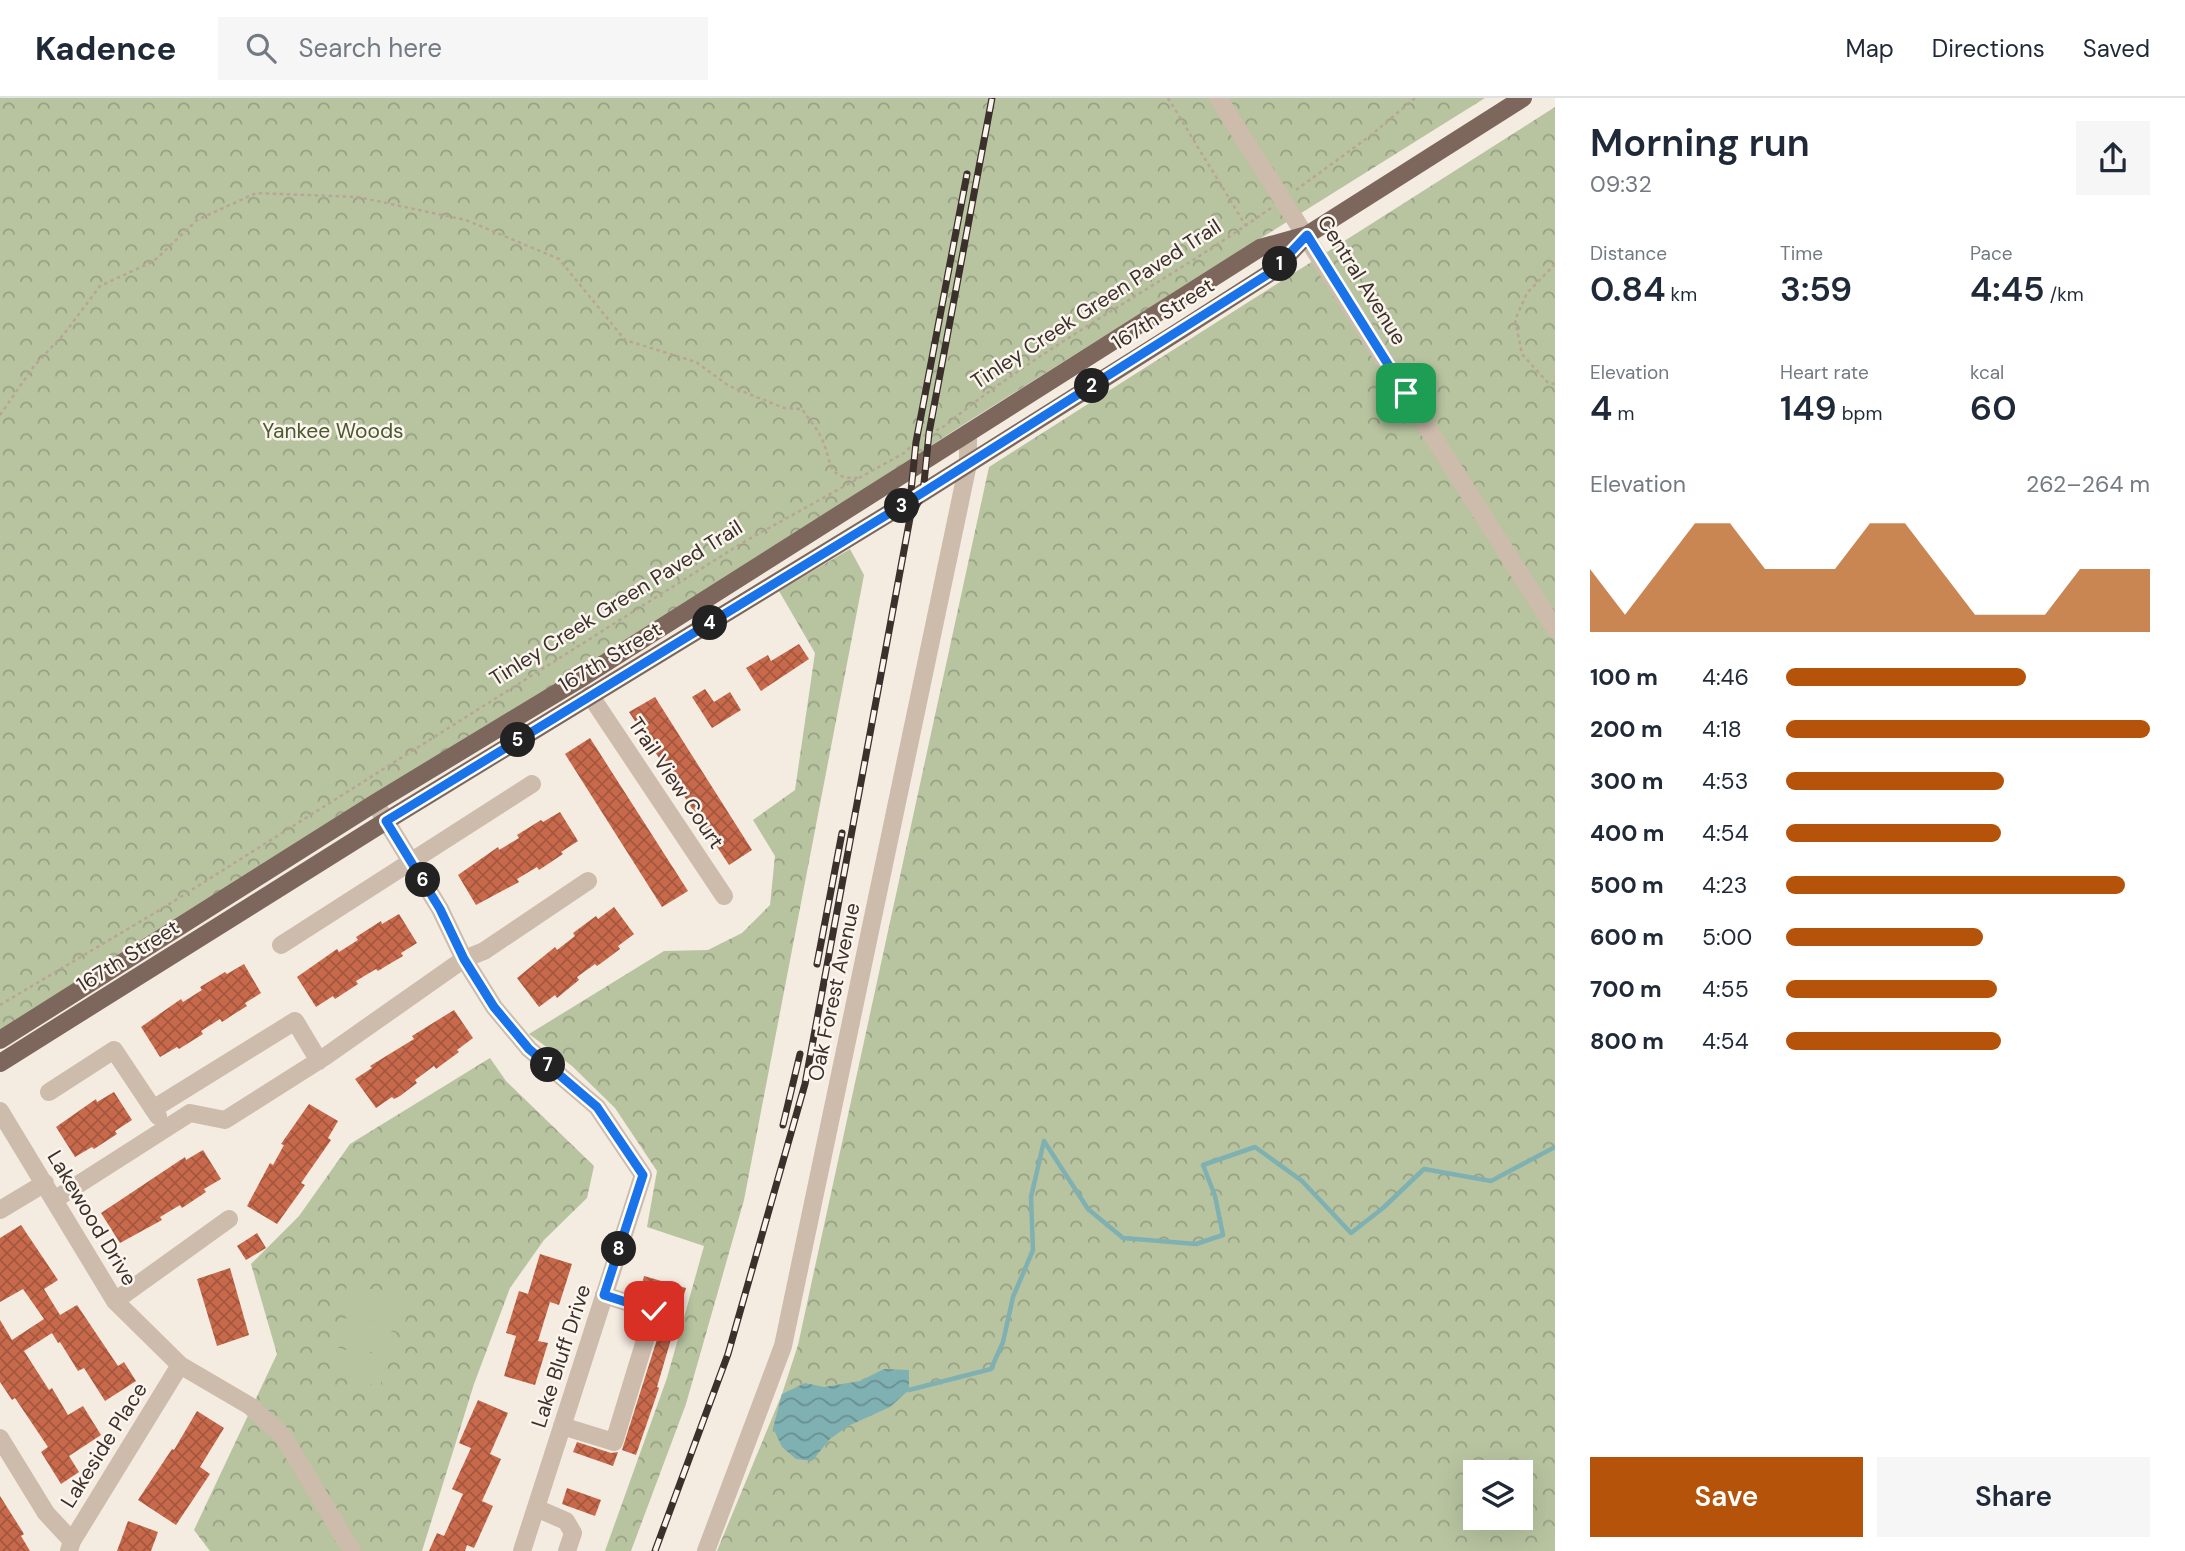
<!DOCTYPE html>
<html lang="en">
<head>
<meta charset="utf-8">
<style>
	:root { --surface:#fff; --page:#f6f6f7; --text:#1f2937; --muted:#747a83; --line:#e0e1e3; --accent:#b45309 }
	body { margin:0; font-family:"DM Sans",sans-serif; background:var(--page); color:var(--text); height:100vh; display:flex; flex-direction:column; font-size:26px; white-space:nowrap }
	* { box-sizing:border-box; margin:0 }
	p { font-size:23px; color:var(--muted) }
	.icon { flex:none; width:38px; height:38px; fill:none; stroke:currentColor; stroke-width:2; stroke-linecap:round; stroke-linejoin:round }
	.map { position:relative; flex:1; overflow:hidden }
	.panel { display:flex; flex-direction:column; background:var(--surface); width:630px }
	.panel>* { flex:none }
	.buttons { position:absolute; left:1463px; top:1362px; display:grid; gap:14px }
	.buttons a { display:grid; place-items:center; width:70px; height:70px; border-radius:0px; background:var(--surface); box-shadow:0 7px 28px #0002; font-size:35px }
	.pin { position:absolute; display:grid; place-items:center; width:60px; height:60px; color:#fff; margin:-30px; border-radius:14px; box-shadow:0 4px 10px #0006 }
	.km { position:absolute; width:35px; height:35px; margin:-18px; border-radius:50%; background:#222; color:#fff; font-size:19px; line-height:35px; text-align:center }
	.round { display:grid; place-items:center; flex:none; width:74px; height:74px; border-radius:0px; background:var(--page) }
	.summary { display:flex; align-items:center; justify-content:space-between; height:119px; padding:0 35px }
	h1 { font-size:38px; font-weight:600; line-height:52px }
	.figures { display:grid; grid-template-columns:repeat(3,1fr); gap:10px; height:119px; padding:7px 35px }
	.figures div { display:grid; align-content:center }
	.figures b { font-size:35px; font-weight:600 }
	.figures small { font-size:19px; font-weight:400 }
	.figures p { font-size:19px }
	.chart { height:196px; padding:14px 35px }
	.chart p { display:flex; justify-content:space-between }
	.chart svg { width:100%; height:126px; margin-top:7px; fill:var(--accent); opacity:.7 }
	.action { display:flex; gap:14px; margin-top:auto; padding:14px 35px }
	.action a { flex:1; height:80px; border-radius:0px; background:var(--accent); color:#fff; font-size:28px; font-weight:600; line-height:80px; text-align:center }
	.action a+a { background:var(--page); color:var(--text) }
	ul { padding:0 35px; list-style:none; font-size:23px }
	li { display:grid; grid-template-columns:112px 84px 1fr; align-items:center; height:52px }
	li i { height:18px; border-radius:9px; background:var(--accent) }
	header { display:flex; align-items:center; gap:42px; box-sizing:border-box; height:98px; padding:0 35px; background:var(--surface); border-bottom:2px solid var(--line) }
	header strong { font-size:33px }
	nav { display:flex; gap:38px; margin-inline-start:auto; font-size:24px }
	.search { width:490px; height:63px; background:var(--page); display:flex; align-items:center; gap:18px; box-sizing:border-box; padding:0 24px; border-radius:0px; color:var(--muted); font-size:26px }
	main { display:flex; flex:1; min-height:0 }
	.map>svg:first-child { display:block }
	.forest { fill:url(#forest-crowns); fill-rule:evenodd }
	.pitch { fill:#b8c4a0 }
	.water { fill:url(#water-waves) }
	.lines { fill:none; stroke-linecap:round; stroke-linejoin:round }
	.stream { stroke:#7fb0b2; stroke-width:4.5 }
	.building { fill:url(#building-cross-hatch) }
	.path { stroke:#b9a596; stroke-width:2.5; stroke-dasharray:3.5 3.5; stroke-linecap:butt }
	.minor { stroke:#cdbbac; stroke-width:18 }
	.major { stroke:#7d675c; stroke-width:18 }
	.rail-casing { stroke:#3b302b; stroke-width:7 }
	.rail { stroke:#fbf5ee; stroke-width:4.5; stroke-dasharray:13; stroke-linecap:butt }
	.route-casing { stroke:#fff; stroke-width:14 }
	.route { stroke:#1a73e8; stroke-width:9 }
	.labels { text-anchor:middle; stroke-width:5; stroke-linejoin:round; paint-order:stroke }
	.street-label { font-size:21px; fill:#3b302b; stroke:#fbf5ee }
	.park-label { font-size:21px; fill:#4a5a2e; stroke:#fbf5ee }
</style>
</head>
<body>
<header>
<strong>Kadence</strong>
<div class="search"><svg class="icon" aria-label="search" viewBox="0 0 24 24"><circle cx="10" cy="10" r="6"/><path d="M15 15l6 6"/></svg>Search here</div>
<nav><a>Map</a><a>Directions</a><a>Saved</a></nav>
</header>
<main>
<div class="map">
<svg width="1555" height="1453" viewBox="0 0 1555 1453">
	<defs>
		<pattern id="forest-crowns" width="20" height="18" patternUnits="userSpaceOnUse" patternTransform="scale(1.75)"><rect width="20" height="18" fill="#b8c4a0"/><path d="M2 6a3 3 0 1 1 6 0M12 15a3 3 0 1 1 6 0" fill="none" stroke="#97a083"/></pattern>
		<pattern id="water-waves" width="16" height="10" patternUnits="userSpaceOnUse" patternTransform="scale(1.75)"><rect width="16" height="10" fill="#7fb0b2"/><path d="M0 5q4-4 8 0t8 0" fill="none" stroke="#699091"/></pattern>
		<pattern id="building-cross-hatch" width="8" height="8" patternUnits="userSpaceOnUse" patternTransform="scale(1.75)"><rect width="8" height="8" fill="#c8694b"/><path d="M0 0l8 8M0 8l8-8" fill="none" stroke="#a4573f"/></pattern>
	</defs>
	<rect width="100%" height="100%" fill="#f4ebe1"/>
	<!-- forest -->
	<path class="forest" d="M0,0H1485L969,323L684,507L0,933Z
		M1555,9V1453H717L782,1296L798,1247L989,369ZM1475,1374H1521V1419H1475Z
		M850,451L864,477L744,1102L686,1306L631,1453H605L667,1280L704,1148L647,1129L657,1073L615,1010L572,968L529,936L664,853L708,852L742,835L770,807L775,758L753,722L795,692L815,555L779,493Z
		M490,960L506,983L594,1068L587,1100L544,1142L510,1190L474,1286L422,1453H210L194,1432L277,1256L251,1166L299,1118L350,1046Z"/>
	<!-- pitch -->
	<path class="pitch" d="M348,1184L410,1203L403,1233L340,1214Z
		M344,1220L396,1235L389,1259L337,1244Z
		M336,1249L387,1264L380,1289L329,1273Z"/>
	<!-- water -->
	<path class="water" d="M884,1271L909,1272V1292L890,1309L848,1328L830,1341L812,1363L796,1361L782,1349L773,1330L782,1296L805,1285L824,1289L860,1283Z"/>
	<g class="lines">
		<!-- stream -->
		<path class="stream" d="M909,1292L991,1271L1003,1244L1013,1199L1033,1152L1031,1099L1044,1043L1088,1111L1123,1140L1196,1146L1223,1137L1215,1098L1203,1067L1255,1049L1302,1083L1351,1135L1383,1110L1424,1071L1491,1083L1555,1049"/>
	</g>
	<!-- building -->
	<path class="building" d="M799,546L809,561L761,593L746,570L768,557L771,563Z
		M705,591L714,604L730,594L741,612L712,630L692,599Z
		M655,599L752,752L729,767L629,614Z
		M590,640L688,793L662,809L565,656Z
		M560,714L578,743L561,754L563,756L539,772L537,769L517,781L519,784L476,807L458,777L498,749L499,752L519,740L517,737L541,722L543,724Z
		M614,809L634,836L618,848L620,851L604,863L597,868L595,866L577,879L579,882L557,900L555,897L539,909L517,880L555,849L557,852L575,838L573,835L596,818L598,821Z
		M399,816L417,845L401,855L403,858L386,868L378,873L376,871L356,883L358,886L335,901L333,898L316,909L297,879L337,851L339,854L358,842L356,839L381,823L382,826Z
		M244,866L261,895L245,905L247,908L231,918L222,924L220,921L201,933L203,936L179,951L177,949L160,959L141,929L181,901L183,904L202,892L200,889L225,874L227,876Z
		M454,912L473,940L457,952L459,954L436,971L434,968L415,982L417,985L400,998L394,1001L392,999L376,1010L355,981L372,970L370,968L414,941L412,938Z
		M114,994L132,1022L115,1033L117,1036L94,1051L92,1049L75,1059L56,1029L96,1001L97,1004Z
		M309,1006L338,1023L328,1040L331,1042L301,1085L305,1087L277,1126L247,1108L270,1065L273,1067L284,1047L281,1046Z
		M203,1052L221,1081L204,1091L206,1094L182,1110L180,1107L160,1119L162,1122L120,1145L101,1115L185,1059L186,1062Z
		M21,1127L58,1182L44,1191L60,1217L77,1207L118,1268L124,1264L136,1283L105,1303L84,1270L78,1273L60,1244L58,1245L52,1235L24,1253L49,1292L52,1290L68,1317L83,1308L101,1337L69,1358L79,1374L61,1386L41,1354L48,1349L15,1300L12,1302L0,1284V1222L12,1242L44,1221L23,1191L0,1204V1140Z
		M257,1135L266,1150L246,1162L237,1148Z
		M540,1156L572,1166L559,1207L550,1204L538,1243L548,1245L535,1287L504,1278L516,1238L506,1235L519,1193L528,1196Z
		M230,1170L249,1237L217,1248L197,1181Z
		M644,1178L686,1190L657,1289L659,1290L636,1357L622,1352L665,1216V1201L640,1194Z
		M478,1302L508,1315L490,1356L501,1361L482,1403L493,1408L474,1450L467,1447L465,1453H429L437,1435L444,1438L463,1396L452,1391L471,1350L459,1345Z
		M197,1313L224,1330L200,1369L210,1376L176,1427L138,1402L172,1351L174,1352Z
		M577,1344L611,1355L618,1354L613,1368L573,1354Z
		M567,1390L601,1402L595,1418L562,1406Z
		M0,1398L24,1436L21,1438L30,1453H0Z
		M128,1423L158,1434L151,1453H117Z"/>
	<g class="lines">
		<!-- path -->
		<path class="path" d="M1168,0L1246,128
			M1296,92L1370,38L1415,0
			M1555,166L1527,195L1515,222L1522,256L1548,285L1555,286
			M0,317L34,268L64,236L100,188L154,163L197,122L256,95L358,99L466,122L559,161L625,242L696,264L729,288L784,310L802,311C808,320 816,329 821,339C833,362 824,381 858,380
			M0,907L163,810L742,445L904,355C912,347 920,339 929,335C936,332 941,331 948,325C1049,244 1165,185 1271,110"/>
		<!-- minor -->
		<path class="minor" d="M1218,0L1555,531
			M590,597L724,798
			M375,705L440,811L464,861L494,909L529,951L597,1009L643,1077L522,1453
			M281,847L532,686
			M49,994L114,952L158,1018
			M153,1011L295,923L319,963
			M0,1013L115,1203L180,1267L250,1308L283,1338L352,1453
			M54,1102L190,1015L225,1022L326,958L464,861L484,853L588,783
			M0,1112L45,1085
			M115,1203L229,1121
			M562,1328L614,1344L654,1213L604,1197
			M0,1340L46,1415L72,1443
			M536,1410L566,1423L573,1435L567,1453
			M69,1453L72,1443L180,1267
			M706,1453L783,1248L968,366V335"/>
		<!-- major -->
		<path class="major" d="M0,942L375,705L580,581L1260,150L1307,137
			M0,965L386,723L911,402L1181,232L1273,173L1307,137L1523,0"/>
		<!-- rail casing -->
		<g class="rail-casing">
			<path id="rail" d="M909,413L916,344L967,76
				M817,866L842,735
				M783,1027L800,956
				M655,1453L728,1256L805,986L910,420L923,395L929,335L992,0"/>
		</g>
		<!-- rail -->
		<use href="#rail" class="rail"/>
	</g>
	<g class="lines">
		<!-- route casing -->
		<g class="route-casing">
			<path id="route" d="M654,1213L604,1197L643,1077L597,1009L529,951L494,909L464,861L440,811L386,723L911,402L1273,173L1307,137L1406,295"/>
		</g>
		<!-- route -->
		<use href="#route" class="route"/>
	</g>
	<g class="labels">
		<!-- street labels -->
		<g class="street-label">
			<text transform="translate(1362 182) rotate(58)" y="7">Central Avenue</text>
			<text transform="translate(1096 206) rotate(-33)" y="7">Tinley Creek Green Paved Trail</text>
			<text transform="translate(1163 216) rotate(-32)" y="7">167th Street</text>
			<text transform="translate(616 505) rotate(-32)" y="7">Tinley Creek Green Paved Trail</text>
			<text transform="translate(610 559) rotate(-31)" y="7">167th Street</text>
			<text transform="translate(676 685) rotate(56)" y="7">Trail View Court</text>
			<text transform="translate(128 858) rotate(-32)" y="7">167th Street</text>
			<text transform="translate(834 894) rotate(-78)" y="7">Oak Forest Avenue</text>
			<text transform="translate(92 1120) rotate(59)" y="7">Lakewood Drive</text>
			<text transform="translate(561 1258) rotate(-72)" y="7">Lake Bluff Drive</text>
			<text transform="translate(104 1347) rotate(-58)" y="7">Lakeside Place</text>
		</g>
		<!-- park labels -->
		<g class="park-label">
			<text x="333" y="340">Yankee Woods</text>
		</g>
	</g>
</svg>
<div class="buttons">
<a><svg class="icon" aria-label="layers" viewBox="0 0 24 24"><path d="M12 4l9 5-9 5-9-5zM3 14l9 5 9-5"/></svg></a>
</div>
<div class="pin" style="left:1406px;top:295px;background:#1e9e55"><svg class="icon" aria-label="arrive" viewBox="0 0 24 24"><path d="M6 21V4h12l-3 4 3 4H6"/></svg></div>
<div class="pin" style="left:654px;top:1213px;background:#d93025"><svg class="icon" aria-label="check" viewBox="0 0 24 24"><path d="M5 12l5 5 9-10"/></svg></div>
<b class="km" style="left:1280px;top:166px">1</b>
<b class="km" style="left:1092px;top:288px">2</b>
<b class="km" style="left:902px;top:408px">3</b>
<b class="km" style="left:710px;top:525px">4</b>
<b class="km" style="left:518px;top:642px">5</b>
<b class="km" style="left:423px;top:782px">6</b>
<b class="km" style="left:548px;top:967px">7</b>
<b class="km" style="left:619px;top:1151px">8</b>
</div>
<section class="panel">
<div class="summary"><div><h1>Morning run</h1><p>09:32</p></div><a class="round"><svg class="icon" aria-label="share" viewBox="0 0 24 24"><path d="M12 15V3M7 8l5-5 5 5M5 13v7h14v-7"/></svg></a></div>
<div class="figures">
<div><p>Distance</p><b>0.84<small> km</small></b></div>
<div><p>Time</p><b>3:59</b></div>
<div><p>Pace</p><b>4:45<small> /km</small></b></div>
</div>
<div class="figures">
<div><p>Elevation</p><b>4<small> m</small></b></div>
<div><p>Heart rate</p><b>149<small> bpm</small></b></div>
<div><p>kcal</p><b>60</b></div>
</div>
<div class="chart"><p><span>Elevation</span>262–264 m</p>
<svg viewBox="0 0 160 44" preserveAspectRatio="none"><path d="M0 44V22L10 38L20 22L30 6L40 6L50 22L60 22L70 22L80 6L90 6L100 22L110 38L120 38L130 38L140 22L150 22L160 22V44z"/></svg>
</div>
<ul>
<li><b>100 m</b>4:46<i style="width:66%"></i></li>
<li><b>200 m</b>4:18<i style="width:100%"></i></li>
<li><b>300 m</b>4:53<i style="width:60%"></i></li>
<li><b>400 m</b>4:54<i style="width:59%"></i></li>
<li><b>500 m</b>4:23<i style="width:93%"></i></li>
<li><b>600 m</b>5:00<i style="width:54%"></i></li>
<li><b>700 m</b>4:55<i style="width:58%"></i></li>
<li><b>800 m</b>4:54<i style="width:59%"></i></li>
</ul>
<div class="action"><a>Save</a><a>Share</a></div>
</section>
</main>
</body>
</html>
